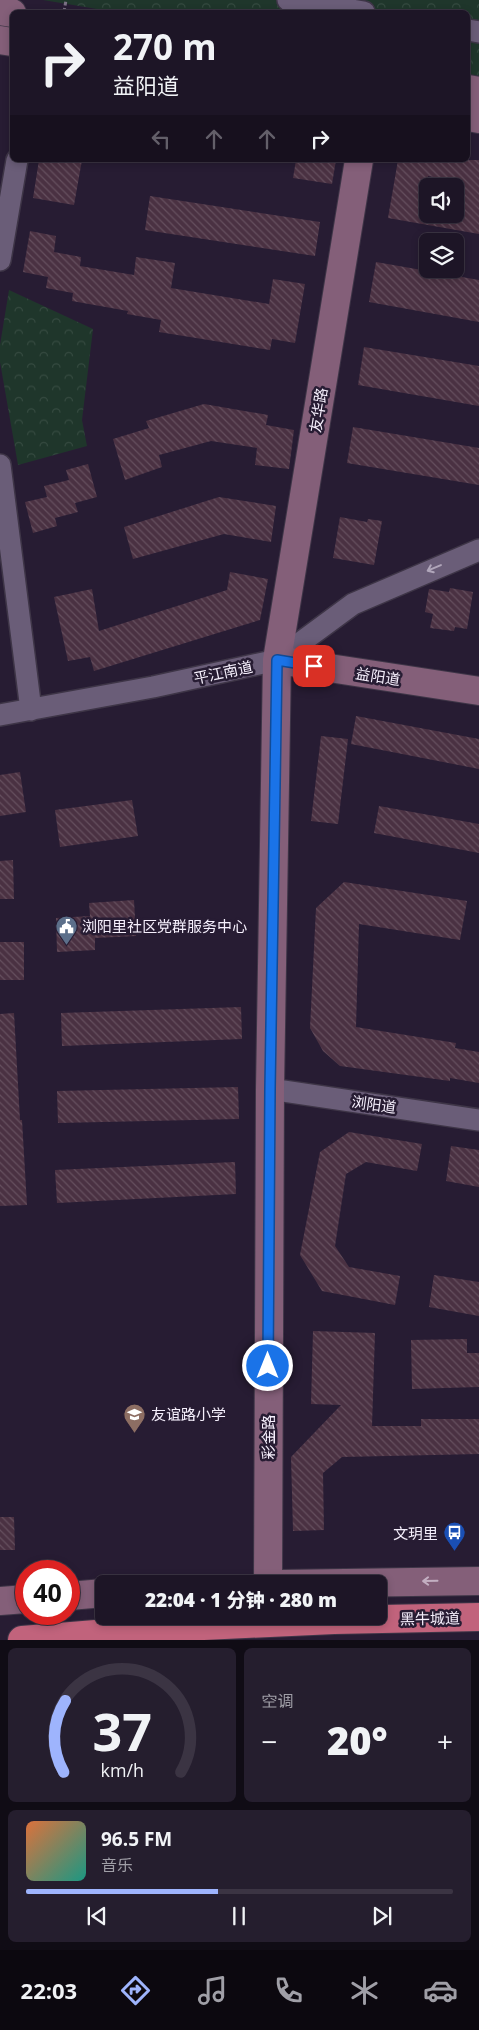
<!DOCTYPE html>
<html lang="zh">
<meta charset="utf-8">
<style>
:root{--surface:#1d1526;--page:#251e2e;--text:#f1f3f6;--muted:#a09fa7;--line:#3b3443;--accent:#9eb4fd}
body{margin:0;font-family:"Open Sans","Noto Sans SC",sans-serif;background:var(--page);color:var(--text);height:100vh;display:flex;flex-direction:column;font-size:19px;white-space:nowrap}
*{box-sizing:border-box;margin:0}
p{font-size:16px;color:var(--muted)}
.icon{flex:none;width:28px;height:28px;fill:none;stroke:currentColor;stroke-width:2;stroke-linecap:round;stroke-linejoin:round}
.map{position:relative;height:1640px;overflow:hidden}
.panel{display:flex;flex-direction:column;gap:8px;padding:8px;background:#100c15;flex:1}
.panel>*{flex:none}
.guide{position:absolute;left:10px;top:10px;width:460px;height:152px;border-radius:8px;box-shadow:0 2px 8px #0003,0 0 0 1px var(--line);background:#1d1526;color:var(--text);overflow:hidden}
.buttons{position:absolute;left:419px;top:178px;display:grid;gap:10px}
.buttons a{display:grid;place-items:center;width:45px;height:45px;border-radius:8px;background:var(--surface);box-shadow:0 2px 8px #0003,0 0 0 1px var(--line);font-size:25px}
.speed{position:absolute;left:15px;top:1560px;display:flex;gap:10px;font-size:25px;font-weight:700;text-align:center}
.speed>*{display:grid;place-content:center;width:65px;height:65px;border-radius:50%;background:var(--surface);box-shadow:0 2px 8px #0003,0 0 0 1px var(--line);line-height:1}
.speed .limit{border:8px solid #d22;background:#fff;color:#111}
.pin{position:absolute;display:grid;place-items:center;width:42px;height:42px;color:#fff;margin:-21px;border-radius:10px;box-shadow:0 2px 8px #0006}
.me{position:absolute;width:55px;margin:-28px;rotate:0deg;stroke-linejoin:round;filter:drop-shadow(0 0 4px #0008)}
.turn{display:flex;align-items:center;gap:18px;height:105px;padding:0 20px;font-size:22px}
.turn .icon{width:65px;height:65px;stroke-width:2.5}
.turn b{display:block;font-size:35px;line-height:42px}
.lanes{display:flex;align-items:center;height:48px;padding:0 20px;background:#0003;justify-content:center;gap:25px;direction:ltr}
.lanes .off{opacity:.35}
.big{font-size:38px;font-weight:800;line-height:1.1}
.panel .tile{flex:1;display:flex;flex-direction:column;justify-content:center;gap:8px;min-width:0;padding:0 18px;border-radius:8px;background:var(--page)}
.panel .dial{align-items:center;gap:0}
.dial svg{height:130px;overflow:visible;fill:none;stroke:var(--line);stroke-width:7;stroke-linecap:round;text-anchor:middle}
.dial text{fill:var(--text);stroke:none}
.song{display:flex;align-items:center;gap:15px}
.cover{width:60px;height:60px;border-radius:8px;background:linear-gradient(135deg,hsl(20 70% 55%),hsl(170 70% 35%))}
.played{height:5px;border-radius:2px;background:linear-gradient(90deg,var(--accent) 45%,var(--line) 45%)}
.keys{display:flex;justify-content:space-around;direction:ltr}
.heat{display:flex;justify-content:space-between;align-items:center;font-size:28px;direction:ltr}
.panel .tiles{flex:1;display:grid;gap:8px;grid-template-columns:1fr 1fr}
.tile:last-child{grid-column:span 2}
.trip{position:absolute;left:95px;top:1575px;width:292px;height:50px;border-radius:8px;background:var(--surface);box-shadow:0 2px 8px #0003,0 0 0 1px var(--line);font-weight:800;line-height:50px;text-align:center}
.dock{display:flex;height:80px;justify-content:space-around;align-items:center;background:#0c080f;color:var(--muted)}
.dock .icon{width:35px;height:35px}
.dock .selected{color:var(--accent)}
.dock b{font-size:22px;color:var(--text)}
.map>svg:first-child{display:block}
.park{fill:url(#park-crowns)}
.building{fill:url(#building-back-hatch);fill-rule:evenodd}
.lines{fill:none;stroke-linecap:round;stroke-linejoin:round}
.street-casing{stroke:#3e3547;stroke-width:24}
.secondary-casing{stroke:#3e3547;stroke-width:30}
.highway-casing{stroke:#3e3547;stroke-width:30}
.path{stroke:#7a7184;stroke-width:3;stroke-dasharray:4 2.5;stroke-linecap:butt}
.street{stroke:#6a5d78;stroke-width:21}
.secondary{stroke:#845f79;stroke-width:28}
.highway{stroke:#c1637c;stroke-width:28}
.oneway{stroke:#b0a6ba}
.oneway2{stroke:#c3afc2}
.route-casing{stroke:#114b97;stroke-width:12}
.route{stroke:#1a73e8;stroke-width:9}
.labels{text-anchor:middle;dominant-baseline:central;stroke-width:5;stroke-linejoin:round;paint-order:stroke}
.street-label{font-size:15px;fill:#f6f0fd;stroke:#271c33}
.poi-label{font-size:15px;fill:#f6f0fd;stroke:#271c33;text-anchor:start}
</style>
<div class="map">
<svg width="479" height="1640" viewBox="0 0 479 1640">
<defs>
<pattern id="park-crowns" width="20" height="18" patternUnits="userSpaceOnUse" patternTransform="scale(1.25)"><rect width="20" height="18" fill="#1f362b"/><path d="M2 6a3 3 0 1 1 6 0M12 15a3 3 0 1 1 6 0" fill="none" stroke="#354a40"/></pattern>
<pattern id="building-back-hatch" width="6" height="6" patternUnits="userSpaceOnUse" patternTransform="scale(1.25)"><rect width="6" height="6" fill="#4a3142"/><path d="M-1 5l2 2M0 0l6 6M5-1l2 2" fill="none" stroke="#654f5e"/></pattern>
</defs>
<rect width="100%" height="100%" fill="#271c33"/>
<!-- park -->
<path class="park" d="M43,0h436v76l-11,-2v-62h-353z
M9,290l84,39 -11,91 5,26 -69,19 -18,-103v-17z"/>
<!-- building -->
<path class="building" d="M39,160h43l-8,45 -41,-7z
M296,160h40l-4,24 -39,-6z
M398,160h81v74l-91,-16zM428,176l27,5v33h-27z
M150,196l170,26 -5,34 -170,-26z
M30,231l26,5 -2,16 27,5 -1,9 54,9 2,-18 39,6 -4,25 98,16 4,-25 32,5 -10,59 -23,-4 -2,11 -111,-18 2,-12 -34,-6 1,-3 -56,-10 1,-8 -27,-5 2,-11 -25,-5z
M376,262l103,18v42l-110,-20z
M364,347l115,19v40l-121,-21z
M204,404l64,11 -2,10 28,5 -5,39 -34,-4 2,-17 -46,-7 -52,14 3,12 -37,13 -12,-41 36,-11 -3,-7z
M353,427l126,21v37l-132,-22z
M88,464l9,33 -22,6 3,9 -23,6 2,8 -24,7 -8,-31 22,-5 -3,-11 25,-6 -3,-10z
M219,497l57,9 -5,36 -47,-8 -91,25 -9,-32z
M340,517l27,5 1,-3 14,2 -8,44 -41,-7z
M230,572l38,7 -8,41 -166,51 -4,-14 -22,4 -14,-64 38,-8 7,42 128,-41z
M450,588l23,4 -6,37 -12,-2 -1,4 -24,-3 3,-14 -8,-2 4,-23 20,3z
M356,716l123,23v30l-128,-25z
M321,736l27,3 -10,85 -27,-3z
M20,772l6,40 -26,4v-41z
M132,800l6,36 -78,11 -5,-37z
M379,806l100,18v29l-105,-20z
M13,860l1,39h-14v-38z
M344,882l123,19 -7,39 -101,-16 -3,103 100,16 -1,5 24,4v31l-29,-5v3l-110,-15 -17,-15 -13,-23 6,-120z
M134,900l2,36 -41,2v12l-38,2 -1,-34 34,-2 -1,-13z
M0,942h24v38h-24z
M241,1007l1,32 -180,7 -1,-33z
M14,1013l6,107h2l5,85 -27,1v-192z
M238,1087l1,32 -181,4 -1,-32z
M349,1132l73,12 -5,27 -51,-9 -20,12 -11,72 14,21 51,9 -5,29 -73,-14 -22,-36 20,-103z
M451,1146l28,4v37l-33,-6z
M235,1162l1,32 -179,9 -2,-33z
M434,1275l45,7v34l-50,-9z
M313,1331l62,2 -3,93h49v-7h58v35l-137,3 -19,16 1,57 -31,1 -2,-74 50,-52 -30,-1z
M467,1339v14h12v34l-67,2 -1,-49z
M0,1517h14l1,33h-15z"/>
<g class="lines">
<defs>
<path id="street" d="M288,0l76,12
M468,30l11,2
M0,260l17,-100
M0,465l31,245
M0,715l153,-28 124,-27 76,-56 126,-54
M270,1089l209,31"/>
<path id="secondary" d="M0,11l12,2
M0,40l12,2
M468,89l11,2
M468,117l11,2
M277,660l202,31
M268,1584l2,-495 7,-429 82,-500
M278,1584l201,-3
M69,1596l35,-3
M0,1601l26,-2"/>
<path id="highway" d="M22,1640l160,-13 152,-7 145,-3"/>
</defs>
<!-- street casing -->
<use href="#street" class="street-casing"/>
<!-- secondary casing -->
<use href="#secondary" class="secondary-casing"/>
<!-- highway casing -->
<use href="#highway" class="highway-casing"/>
<!-- path -->
<path class="path" d="M64,12l2,-12"/>
<!-- street -->
<use href="#street" class="street"/>
<!-- secondary -->
<use href="#secondary" class="secondary"/>
<!-- highway -->
<use href="#highway" class="highway"/>
</g>
<!-- one-way arrows -->
<defs><path id="oneway-shaft" d="M-6 0H5M1.5-3L5.5 0L1.5 3" fill="none" stroke-width="1.6" stroke-linecap="round" stroke-linejoin="round" transform="scale(1.25)"/></defs>
<use class="oneway" href="#oneway-shaft" transform="translate(434 568) rotate(157)"/>
<use class="oneway2" href="#oneway-shaft" transform="translate(430 1581) rotate(179)"/>
<g class="lines">
<defs>
<path id="route" d="M268,1366l2,-277 7,-429 37,6"/>
</defs>
<!-- route casing -->
<use href="#route" class="route-casing"/>
<!-- route -->
<use href="#route" class="route"/>
</g>
<!-- icons -->
<defs>
<symbol id="civic-pin" viewBox="-11 -11 22 30"><path d="M0 17L-7.5 6A9.5 9.5 0 1 1 7.5 6Z" fill="#5c6f8a" stroke="#271c33"/><path d="M-.6-6.5H3V-4.5H.6V-3L4-1V1h2V6H-6V1h2V-1L-.6-3ZM-1.2 2.5V6h2.4V2.5Z" fill="#fff"/></symbol>
<symbol id="school-pin" viewBox="-11 -11 22 30"><path d="M0 17L-7.5 6A9.5 9.5 0 1 1 7.5 6Z" fill="#8d6e63" stroke="#271c33"/><path d="M0-5L7-2L0 1L-7-2ZM-4 1L0 2.5L4 1V4Q0 6-4 4Z" fill="#fff"/></symbol>
<symbol id="bus-pin" viewBox="-11 -11 22 30"><path d="M0 17L-7.5 6A9.5 9.5 0 1 1 7.5 6Z" fill="#1a4fb4" stroke="#271c33"/><path d="M-5-6H5V4H4V6H2V4H-2V6H-4V4H-5ZM-3.5-4V0h7V-4ZM-3.5 1.2v1.5H-2V1.2ZM2 1.2v1.5H3.5V1.2Z" fill="#fff"/></symbol>
</defs>
<g fill-rule="evenodd">
<use href="#civic-pin" x="54" y="914" width="25" height="34"/>
<use href="#school-pin" x="122" y="1402" width="25" height="34"/>
<use href="#bus-pin" x="442" y="1520" width="25" height="34"/>
</g>
<g class="labels">
<!-- street labels -->
<g class="street-label">
<text transform="translate(318 410) rotate(-81)">友华路</text>
<text transform="translate(223 672) rotate(-12)">平江南道</text>
<text transform="translate(378 676) rotate(9)">益阳道</text>
<text transform="translate(374 1104) rotate(8)">浏阳道</text>
<text transform="translate(268 1437) rotate(-90)">彩金路</text>
<text transform="translate(430 1618) rotate(-1)">黑牛城道</text>
</g>
<!-- poi labels -->
<g class="poi-label">
<text x="82" y="926">浏阳里社区党群服务中心</text>
<text x="151" y="1414">友谊路小学</text>
<text x="438" y="1533" text-anchor="end">文玥里</text>
</g>
</g>
</svg>
<div class="buttons">
<a><svg class="icon" aria-label="sound" viewBox="0 0 24 24"><path d="M4 9h4l5-4v14l-5-4H4zM17 9q2 3 0 6"/></svg></a>
<a><svg class="icon" aria-label="layers" viewBox="0 0 24 24"><path d="M12 4l9 5-9 5-9-5zM3 14l9 5 9-5"/></svg></a>
</div>
<div class="speed"><div class="limit">40</div></div>
<div class="pin" style="left:314px;top:666px;background:#d93025"><svg class="icon" aria-label="arrive" viewBox="0 0 24 24"><path d="M6 21V4h12l-3 4 3 4H6"/></svg></div>
<svg class="me" style="left:268px;top:1366px" viewBox="-20 -20 40 40"><circle r="17" fill="#1a73e8" stroke="#fff" stroke-width="3"/><path d="M0-11L8 9 0 5-8 9z" fill="#fff"/></svg>
<div class="trip">22:04 · 1 分钟 · 280 m</div>
<div class="guide">
<div class="turn"><svg class="icon" aria-label="right" viewBox="0 0 24 24"><path d="M7 20v-9h11M14 6l5 5-5 5"/></svg><div><b>270 m</b>益阳道</div></div>
<div class="lanes"><svg class="icon off" aria-label="left" viewBox="0 0 24 24"><path d="M17 20v-9H6M10 6l-5 5 5 5"/></svg><svg class="icon off" aria-label="ahead" viewBox="0 0 24 24"><path d="M12 20V5M6 11l6-6 6 6"/></svg><svg class="icon off" aria-label="ahead" viewBox="0 0 24 24"><path d="M12 20V5M6 11l6-6 6 6"/></svg><svg class="icon" aria-label="right" viewBox="0 0 24 24"><path d="M7 20v-9h11M14 6l5 5-5 5"/></svg></div>
</div>
</div>
<section class="panel">
<div class="tiles">
<div class="tile dial"><svg viewBox="0 0 100 80">
<path d="M14 69A42 42 0 1 1 86 69"/>
<path d="M14 69A42 42 0 0 1 15 25" stroke="#9eb4fd"/>
<text x="50" y="56" font-size="32" font-weight="700">37</text>
<text x="50" y="72" font-size="11">km/h</text>
</svg></div>
<div class="tile"><p>空调</p>
<div class="heat"><a>−</a><b class="big">20°</b><a>+</a></div>
</div>
<div class="tile">
<div class="song"><i class="cover"></i><div><b>96.5 FM</b><p>音乐</p></div></div>
<div class="played"></div>
<div class="keys"><svg class="icon" aria-label="previous" viewBox="0 0 24 24"><path d="M18 5L8 12l10 7zM5 5v14"/></svg><svg class="icon" aria-label="pause" viewBox="0 0 24 24"><path d="M8 5v14M16 5v14"/></svg><svg class="icon" aria-label="next" viewBox="0 0 24 24"><path d="M6 5l10 7-10 7zM19 5v14"/></svg></div>
</div>
</div>
</section>
<nav class="dock">
<b>22:03</b>
<svg class="icon selected" aria-label="directions" viewBox="0 0 24 24"><path d="M12 3l9 9-9 9-9-9zM9 14v-3h6M13 9l2 2-2 2"/></svg>
<svg class="icon" aria-label="music" viewBox="0 0 24 24"><path d="M9 18V5l10-2v13"/><circle cx="6" cy="18" r="3"/><circle cx="16" cy="16" r="3"/></svg>
<svg class="icon" aria-label="phone" viewBox="0 0 24 24"><path d="M5 4h4l2 5-3 2q2 4 5 5l2-3 5 2v4C11 20 4 13 5 4z"/></svg>
<svg class="icon" aria-label="climate" viewBox="0 0 24 24"><path d="M12 3v18M4 7l16 10M4 17L20 7"/></svg>
<svg class="icon" aria-label="car" viewBox="0 0 24 24"><path d="M5 17H2v-5l4-1 3-4h7l3 4 3 1v5h-3M9 17h6M6 11h13"/><circle cx="7" cy="17" r="2"/><circle cx="17" cy="17" r="2"/></svg>
</nav>
